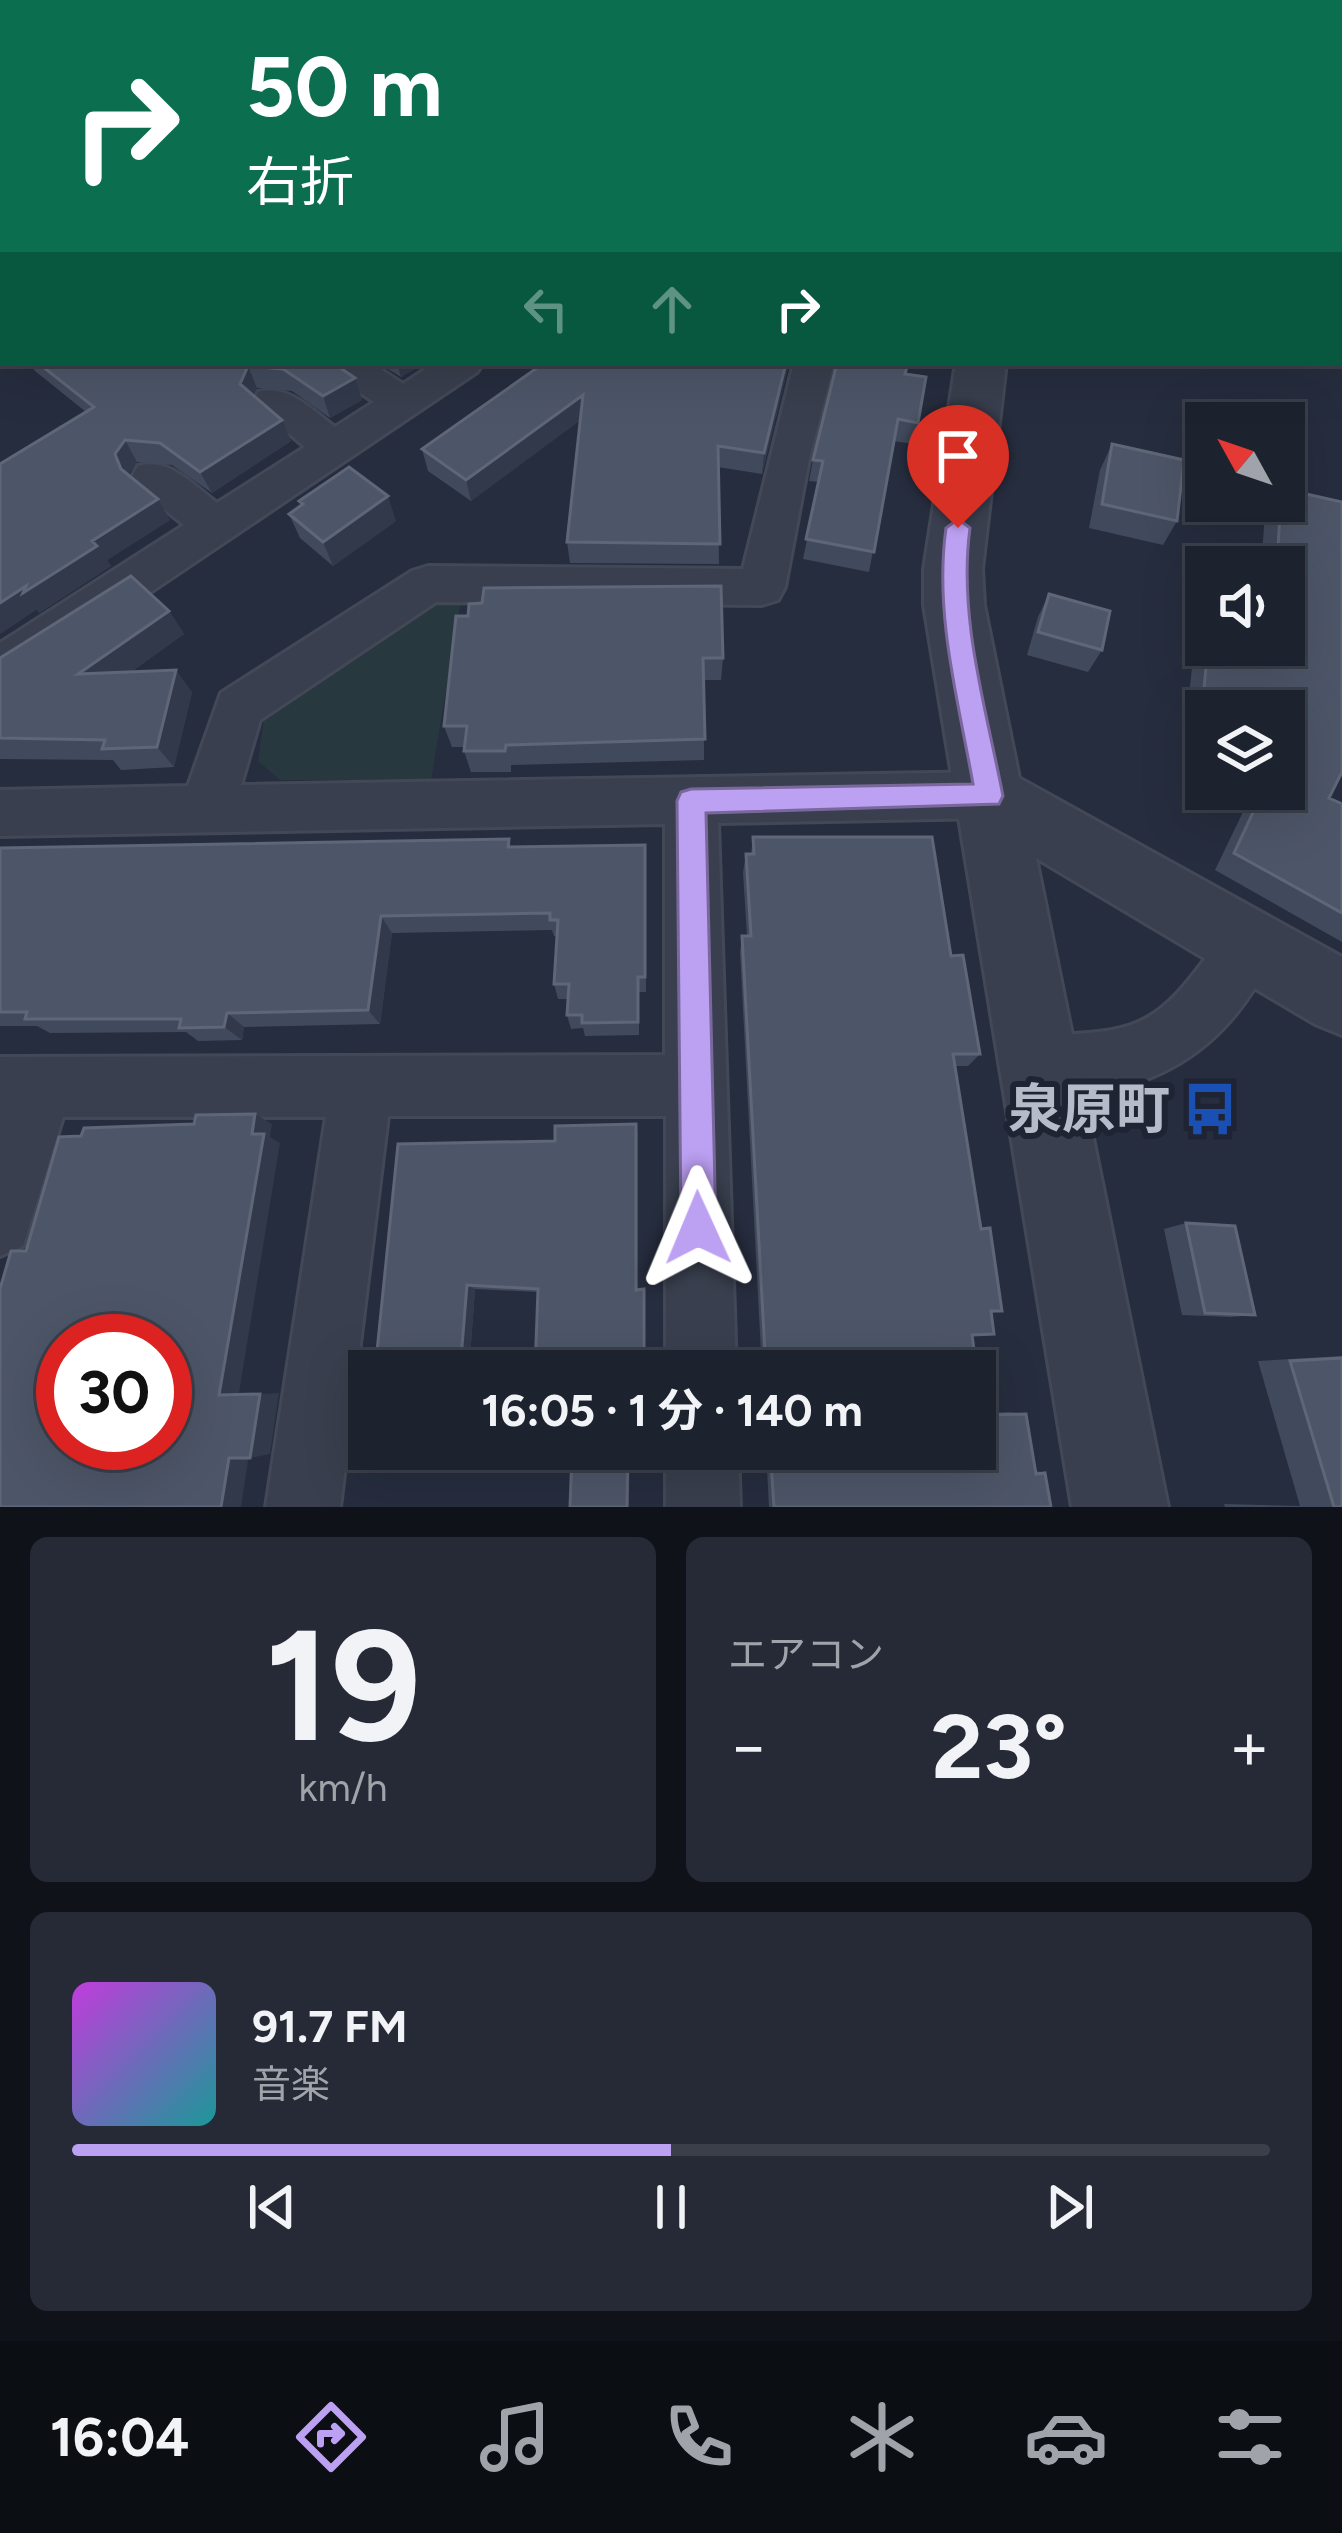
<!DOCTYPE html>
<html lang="ja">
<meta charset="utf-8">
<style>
:root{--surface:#1c222e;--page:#252a36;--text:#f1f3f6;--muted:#a0a4aa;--line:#3a3f4a;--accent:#bca0f2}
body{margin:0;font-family:Figtree,"Noto Sans JP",sans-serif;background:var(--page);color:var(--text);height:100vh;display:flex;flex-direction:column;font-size:45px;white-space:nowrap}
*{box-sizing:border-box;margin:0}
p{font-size:39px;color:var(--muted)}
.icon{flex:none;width:66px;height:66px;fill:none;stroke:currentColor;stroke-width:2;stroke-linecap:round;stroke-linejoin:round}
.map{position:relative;height:1507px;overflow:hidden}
.drawer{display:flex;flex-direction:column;gap:30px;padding:30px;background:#0f1319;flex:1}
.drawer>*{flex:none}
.guide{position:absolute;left:0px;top:0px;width:1344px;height:366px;box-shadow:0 12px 48px #0002,0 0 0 3px var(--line);background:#0b6e4f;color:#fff;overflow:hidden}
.needle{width:78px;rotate:310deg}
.buttons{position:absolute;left:1185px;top:402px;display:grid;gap:24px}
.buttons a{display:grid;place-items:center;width:120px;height:120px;border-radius:0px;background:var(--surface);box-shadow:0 12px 48px #0002,0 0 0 3px var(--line);font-size:60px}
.speed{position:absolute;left:36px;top:1314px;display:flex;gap:24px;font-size:60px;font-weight:700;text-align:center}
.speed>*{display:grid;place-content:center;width:156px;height:156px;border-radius:50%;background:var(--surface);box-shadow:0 12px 48px #0002,0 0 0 3px var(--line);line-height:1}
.speed .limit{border:18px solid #d22;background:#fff;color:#111}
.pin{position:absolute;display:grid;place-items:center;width:102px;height:102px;color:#fff;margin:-123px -51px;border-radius:50% 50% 50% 0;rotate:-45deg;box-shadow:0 0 12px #0007}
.pin .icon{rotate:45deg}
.me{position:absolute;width:132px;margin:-66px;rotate:359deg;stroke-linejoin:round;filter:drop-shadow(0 0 9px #0008)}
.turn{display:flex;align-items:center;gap:42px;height:252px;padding:0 48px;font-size:54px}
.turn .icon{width:156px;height:156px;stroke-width:2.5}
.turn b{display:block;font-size:84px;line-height:102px}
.lanes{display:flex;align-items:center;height:114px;padding:0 48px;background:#0003;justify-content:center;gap:60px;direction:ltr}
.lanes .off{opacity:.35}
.big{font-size:90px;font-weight:700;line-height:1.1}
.drawer .card{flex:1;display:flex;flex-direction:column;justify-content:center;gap:18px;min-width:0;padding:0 42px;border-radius:18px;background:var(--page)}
.drawer .dial{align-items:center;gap:0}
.dial b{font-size:156px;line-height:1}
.song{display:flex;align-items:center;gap:36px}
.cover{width:144px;height:144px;border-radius:18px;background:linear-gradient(135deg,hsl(290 70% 55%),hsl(180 70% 35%))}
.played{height:12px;border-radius:6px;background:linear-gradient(90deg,var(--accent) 50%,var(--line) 50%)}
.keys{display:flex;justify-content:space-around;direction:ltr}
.heat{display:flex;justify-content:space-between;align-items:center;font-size:66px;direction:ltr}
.drawer .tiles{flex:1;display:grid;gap:30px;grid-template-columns:1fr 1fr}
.card:last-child{grid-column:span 2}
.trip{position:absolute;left:348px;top:1350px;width:648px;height:120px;border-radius:0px;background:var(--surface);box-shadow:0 12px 48px #0002,0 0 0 3px var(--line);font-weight:700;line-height:120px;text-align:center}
.dock{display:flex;height:192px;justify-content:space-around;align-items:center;background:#0b0e12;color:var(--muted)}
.dock .icon{width:84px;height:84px}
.dock .current{color:var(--accent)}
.dock b{font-size:54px;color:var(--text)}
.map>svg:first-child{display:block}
.green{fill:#27393f}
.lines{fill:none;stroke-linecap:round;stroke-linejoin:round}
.minor-casing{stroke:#434857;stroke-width:6}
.tertiary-casing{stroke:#434857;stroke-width:6}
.minor{fill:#393f4e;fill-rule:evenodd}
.tertiary{fill:#393f4e;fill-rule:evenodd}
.wall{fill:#414a5c}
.shaded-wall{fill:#31394b}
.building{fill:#4d5668;stroke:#5e6677;stroke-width:3;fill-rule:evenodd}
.route{fill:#bca0f2;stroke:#7a689d;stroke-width:3}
.labels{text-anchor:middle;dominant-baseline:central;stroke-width:12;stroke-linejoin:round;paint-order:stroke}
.near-poi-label{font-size:54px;font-weight:bold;fill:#b6bbc9;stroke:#1e2433;text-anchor:end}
</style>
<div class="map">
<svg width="1342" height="1507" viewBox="0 0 1342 1507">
<rect width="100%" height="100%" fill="#262d3e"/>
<!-- green -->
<path class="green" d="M436,598l25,1 -30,181h-151l-22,-19 7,-48z"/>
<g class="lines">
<defs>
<path id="minor" d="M323,363h48l32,21 32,-21h48l-6,9 -460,310 -17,6v-45l184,-118 -46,-37 -6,-11 6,-11c31,-9 55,19 79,37l88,-56 -53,-45 6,-10c30,-8 54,18 77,35l39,-25 -45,-30z
M794,363h40l-25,96 -24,128 -7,13 -16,5 -326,-3 -176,118 -19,65 748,-13 18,7 8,16 -8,16 -18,7 -271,5 18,548h-70v-255h-278l-48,391h-74l60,-390h-263l-40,129 -23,10v-199l665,-2v-231l-665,12v-46l188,-4 33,-93 191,-122 16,-5 315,3z
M1249,918l20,8 8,19c-36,83 -95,136 -187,148 -26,3 -48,5 -72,-6l-9,-21 9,-21c40,-17 88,-5 127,-26 48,-26 67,-86 104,-101z
M666,1449h72l2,58h-74z"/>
<path id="tertiary" d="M524,0h42l2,3h-42z
M1341,276h1v30h-1z
M956,363h50l-24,206 2,36 35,173 323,179v78l-27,-11 -279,-166 132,649h-96l-148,-902v-36z"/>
</defs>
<!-- minor casing -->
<use href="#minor" class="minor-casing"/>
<!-- tertiary casing -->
<use href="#tertiary" class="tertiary-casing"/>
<!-- minor -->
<use href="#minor" class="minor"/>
<!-- tertiary -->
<use href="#tertiary" class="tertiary"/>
</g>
<!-- wall -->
<path class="wall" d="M763,0h579v77l-1,-74h-566z
M30,363h303l22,15 7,22 -32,18 -38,-27 -35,-3 -3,8 37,45 -79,52 -40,-28 -35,-3 -9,13 42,45 -63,40 4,6 -72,47 -2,-4 -37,25v-170l86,-52 -51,-41z
M378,363h47l-24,14z
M541,363h248l-27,111 -44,-7 1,97 -149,-1 -3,-21 13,-122 -109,81 -43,-30 -6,-22 120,-85z
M905,374l13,49 -5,21 -19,-3 -25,131 -66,-13 16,-77 -10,-1 4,-21z
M1112,444l65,77 -14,24 -74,-17 11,-58z
M1284,489l45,309 13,6v138l-127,-72 39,-81h30v-78h-78v49l-23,-7 12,-114 11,-15v21h78v-78h-23l4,-54 8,-12h11z
M299,501l97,20 -63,45 -33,-28 -11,-24 12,-9z
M1049,594l53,56 -14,22 -61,-17 11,-38z
M169,611l15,23 -53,38 61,20 -18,75 -53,3 -8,-10 -113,-1v-101z
M456,616l267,42 -2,22h-17v80l-193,5v7h-40l-7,-21 1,-4h-13l-8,-21z
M753,837l198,119 29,98 -12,12h-13l26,163 21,82 -11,2 3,21 -22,2 11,77 27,-1 16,2 10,57 9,2 6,34h-282l-3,-58h209v-78h-213l-22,-419 2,-16h5l-4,-64 3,-18h5z
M509,839l2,8 134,-2 1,147h-7v43l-54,1 -2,-8 -12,1 -4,-14 1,-16h-10l-4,-15 3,-48h-3l-2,-6 -160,3 -12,91 -136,3 -2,13 -44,1 -12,-9 -136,1 -13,-7h-37v-178z
M638,1134v156l7,3v59h-13l-94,-60 -63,-3 -6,82h-94l180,-230z
M1186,1223l69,92 -25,2 -48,-2 -18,-86z
M1342,1356v151h-117l-1,-3 76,2 -42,-145z"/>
<!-- shaded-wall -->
<path class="shaded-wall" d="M397,363h28l-24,14z
M786,363h3l-27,111 2,-21z
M248,366l9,22 -8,17 -9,-21z
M355,378l7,22 -32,18 -7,-22z
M583,395l2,22 -114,84 -5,-21z
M282,420l9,21 -79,52 -12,-21z
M125,440l12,22 -9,13 -7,-6 -6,-15z
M388,496l8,25 -63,45 -10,-24z
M158,499l12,21 -63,40 4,6 -72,47 -2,-4 -37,25v-31z
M169,611l15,23 -87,62 -19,-22z
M176,670l16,22 -18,75 -17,-20z
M381,916l11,17 -12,91 -12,-14z
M227,1013l17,14 -2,13 -18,-13z
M255,1114l17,10 -2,13 10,6 -41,250 -20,2z
M636,1124l2,10v159l-2,-3z
M467,1285l8,4 -6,82h-9z
M279,1393l-9,61 -20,4 10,-64z
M628,1449h2l-1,58h-2z
M249,1454l-8,53h-20l8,-49z"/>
<!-- building -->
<path class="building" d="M0,0h404l6,3h-407v218l-3,-2z
M806,0h536v61l-1,-58h-534z
M38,363h295l22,15 -32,18 -40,-27 -35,-3 -8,18 42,36 -82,52 -40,-29 -35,-3 -10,14 6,15 37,30 -66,42 5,5 -74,47 3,-7 -26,17v-139l94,-57z
M544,363h242l-22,90 -46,-7 2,98 -153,-2 16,-147 -117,85 -44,-31z
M837,363h71l-3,11 21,3 -8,46 -20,-4 -24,133 -68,-13 17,-78 -10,-1z
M1112,444l72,16 -7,61 -75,-17z
M349,467l39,29 -65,46 -34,-28 14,-10 -4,-3z
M1284,489l58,13v270l-13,26 13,6v109l-108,-60 30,-64h20v-78h-78v23l-6,-2 8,-87h76v-17l10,3 -1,-81 -15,-4 3,-45h3z
M131,576l38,35 -91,63 98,-4 -19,77 -55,2 3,-9 -105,-2v-80z
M721,586l2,72h-20l2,81 -199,6 -1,6h-41l3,-25h-23l12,-110h12l1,-12 13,-1 2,-15z
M1049,594l61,17 -8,39 -64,-18z
M753,837h179l19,119 12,-1 17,99h-27l28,175 9,-1 12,83h-11l3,23 -22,1 11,80 43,-1 10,60 9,-1 6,34h-277l-4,-58h205v-78h-209l-24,-435h9l-5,-82h8z
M509,839l-1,8 137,-2v132h-7v45l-56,1v-8h-15l2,-31h-15l4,-64h-8v-7l-169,3 -13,94 -141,3 -3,14 -45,1 2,-9h-156l2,-7h-27v-164z
M255,1114l-3,20h12l-45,261 41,-1 -10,64h-21l-8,49h-221v-218l11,-38h15l33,-114 22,-1 3,-8 110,-4 2,-9zM63,1341h102v102h-102z
M636,1124v166l8,-1v63h-14v19h-95l3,-82 -71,-4 -7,86h-85l23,-227 157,-3v-15z
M1186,1223l49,3 20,89 -50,-2z
M1342,1358v149h-8l-44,-146z
M532,1449h96l-1,58h-57l2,-54 -41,1z"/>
<!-- route -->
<path class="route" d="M958,519l12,9c-12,89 16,180 33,268l-4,8 -293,9 10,415 -5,12 -13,5 -12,-5 -5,-12 -4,-427 4,-9 10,-3 282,-5c-15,-85 -39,-170 -27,-256z"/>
<!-- icons -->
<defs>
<symbol id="bus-bare" viewBox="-9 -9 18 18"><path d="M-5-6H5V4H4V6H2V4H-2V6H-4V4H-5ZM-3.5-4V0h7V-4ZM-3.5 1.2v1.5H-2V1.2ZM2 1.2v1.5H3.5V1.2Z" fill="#1a4fb4" stroke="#1e2433" stroke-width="2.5" paint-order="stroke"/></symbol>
</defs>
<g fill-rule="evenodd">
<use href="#bus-bare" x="1172" y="1071" width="76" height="76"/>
</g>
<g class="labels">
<!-- near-poi labels -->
<g class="near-poi-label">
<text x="1170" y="1109">泉原町</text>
</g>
</g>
</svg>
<div class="buttons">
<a><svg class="needle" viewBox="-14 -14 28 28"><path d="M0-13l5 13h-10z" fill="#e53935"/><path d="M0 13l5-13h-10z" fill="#a0a4aa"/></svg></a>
<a><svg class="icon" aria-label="sound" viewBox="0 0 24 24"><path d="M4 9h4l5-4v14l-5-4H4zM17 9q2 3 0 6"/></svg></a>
<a><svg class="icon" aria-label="layers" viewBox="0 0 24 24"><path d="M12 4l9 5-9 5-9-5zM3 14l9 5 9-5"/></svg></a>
</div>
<div class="speed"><div class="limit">30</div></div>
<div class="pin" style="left:958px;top:528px;background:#d93025"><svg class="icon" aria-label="arrive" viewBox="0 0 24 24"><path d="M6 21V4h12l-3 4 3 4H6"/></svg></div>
<svg class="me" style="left:698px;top:1228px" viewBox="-20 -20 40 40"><path d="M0-17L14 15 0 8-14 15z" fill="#bca0f2" stroke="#fff" stroke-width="4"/></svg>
<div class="trip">16:05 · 1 分 · 140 m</div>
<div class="guide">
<div class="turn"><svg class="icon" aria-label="right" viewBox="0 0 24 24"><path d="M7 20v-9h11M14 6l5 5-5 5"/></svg><div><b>50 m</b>右折</div></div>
<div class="lanes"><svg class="icon off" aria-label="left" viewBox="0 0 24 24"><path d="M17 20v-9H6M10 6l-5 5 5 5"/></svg><svg class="icon off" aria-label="ahead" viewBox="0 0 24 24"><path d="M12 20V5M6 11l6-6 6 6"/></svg><svg class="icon" aria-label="right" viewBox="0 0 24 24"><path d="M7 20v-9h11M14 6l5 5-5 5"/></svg></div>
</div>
</div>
<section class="drawer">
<div class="tiles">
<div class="card dial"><b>19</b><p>km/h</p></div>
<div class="card"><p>エアコン</p>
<div class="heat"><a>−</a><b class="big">23°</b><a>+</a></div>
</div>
<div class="card">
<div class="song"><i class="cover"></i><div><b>91.7 FM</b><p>音楽</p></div></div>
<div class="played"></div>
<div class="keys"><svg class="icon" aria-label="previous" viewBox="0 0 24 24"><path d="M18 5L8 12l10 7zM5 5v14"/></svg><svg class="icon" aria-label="pause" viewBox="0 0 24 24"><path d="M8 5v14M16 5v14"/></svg><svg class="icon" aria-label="next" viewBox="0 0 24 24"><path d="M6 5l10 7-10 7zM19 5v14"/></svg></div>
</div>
</div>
</section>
<nav class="dock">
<b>16:04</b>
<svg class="icon current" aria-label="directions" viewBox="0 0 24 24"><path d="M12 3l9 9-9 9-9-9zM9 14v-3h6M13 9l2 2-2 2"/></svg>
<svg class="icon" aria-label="music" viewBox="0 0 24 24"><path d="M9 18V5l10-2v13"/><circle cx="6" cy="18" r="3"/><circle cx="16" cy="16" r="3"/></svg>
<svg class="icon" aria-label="phone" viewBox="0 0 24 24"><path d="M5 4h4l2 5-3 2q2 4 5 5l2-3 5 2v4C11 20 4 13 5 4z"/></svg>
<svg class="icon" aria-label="climate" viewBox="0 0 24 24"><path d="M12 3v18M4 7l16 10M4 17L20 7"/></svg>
<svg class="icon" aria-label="car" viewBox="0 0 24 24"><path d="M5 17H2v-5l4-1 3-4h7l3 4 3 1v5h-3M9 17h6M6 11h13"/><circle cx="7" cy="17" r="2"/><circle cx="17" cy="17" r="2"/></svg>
<svg class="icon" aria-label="filters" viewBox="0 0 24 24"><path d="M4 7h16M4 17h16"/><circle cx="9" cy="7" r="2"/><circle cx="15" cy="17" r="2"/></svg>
</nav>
